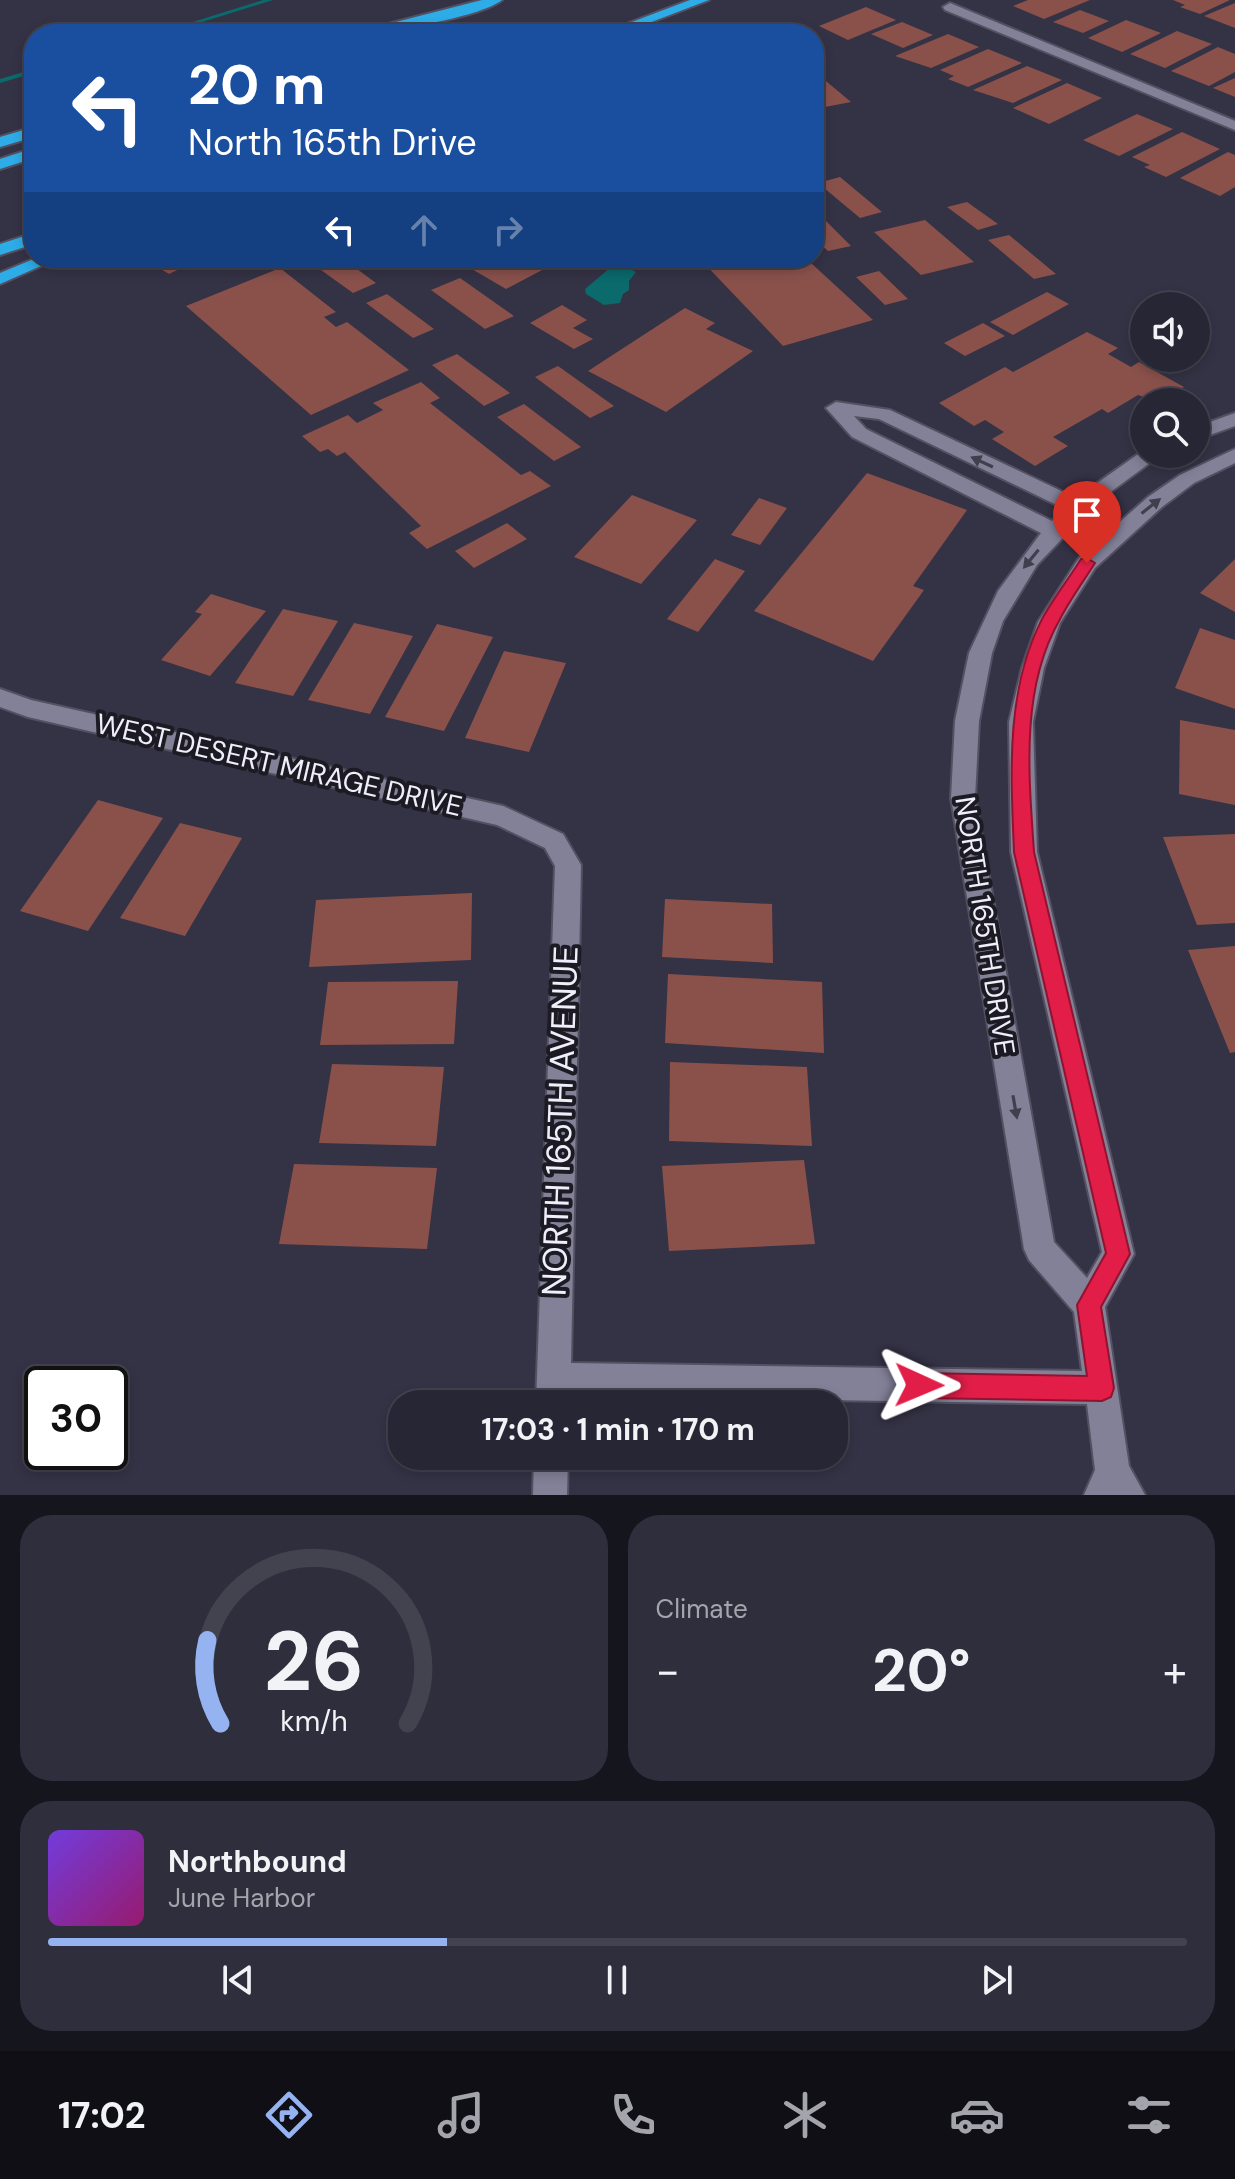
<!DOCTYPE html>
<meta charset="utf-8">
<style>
:root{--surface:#272634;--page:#2f2e3c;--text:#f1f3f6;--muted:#a4a5ac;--line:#43434f;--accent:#95b2f1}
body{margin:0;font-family:"DM Sans",sans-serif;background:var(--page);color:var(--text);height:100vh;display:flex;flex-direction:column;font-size:30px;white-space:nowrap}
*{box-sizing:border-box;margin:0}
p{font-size:26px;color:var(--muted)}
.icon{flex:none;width:44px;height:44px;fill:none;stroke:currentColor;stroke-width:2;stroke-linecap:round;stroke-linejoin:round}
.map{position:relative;height:1495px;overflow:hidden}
.side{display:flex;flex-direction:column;gap:20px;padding:20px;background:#15151d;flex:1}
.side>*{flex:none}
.hud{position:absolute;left:24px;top:24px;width:800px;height:244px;border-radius:32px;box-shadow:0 4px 12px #0003,0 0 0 2px var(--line);background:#1a4fa0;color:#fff;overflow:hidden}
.controls{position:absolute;left:1130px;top:292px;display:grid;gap:16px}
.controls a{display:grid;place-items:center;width:80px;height:80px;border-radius:50%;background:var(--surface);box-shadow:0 4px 12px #0003,0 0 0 2px var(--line);font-size:40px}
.speed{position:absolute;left:24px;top:1366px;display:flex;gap:16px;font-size:40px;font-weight:700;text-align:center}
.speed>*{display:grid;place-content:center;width:104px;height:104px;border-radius:50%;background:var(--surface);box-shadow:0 4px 12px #0003,0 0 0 2px var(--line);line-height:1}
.speed .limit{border:4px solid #111;border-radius:12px;background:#fff;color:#111}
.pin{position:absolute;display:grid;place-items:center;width:68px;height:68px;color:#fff;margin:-82px -34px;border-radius:50% 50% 50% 0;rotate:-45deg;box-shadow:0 0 8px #0007}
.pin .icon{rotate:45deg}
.me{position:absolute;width:88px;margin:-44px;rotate:91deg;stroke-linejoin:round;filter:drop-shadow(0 0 6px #0008)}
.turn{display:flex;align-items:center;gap:28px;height:168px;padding:0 32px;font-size:36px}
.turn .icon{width:104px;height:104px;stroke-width:2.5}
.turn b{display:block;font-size:56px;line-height:68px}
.lanes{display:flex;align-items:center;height:76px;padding:0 32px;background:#0003;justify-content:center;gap:40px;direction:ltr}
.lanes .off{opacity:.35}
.big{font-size:60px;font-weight:700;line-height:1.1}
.side .widget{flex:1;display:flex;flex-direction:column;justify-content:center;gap:12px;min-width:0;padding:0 28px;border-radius:32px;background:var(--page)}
.side .dial{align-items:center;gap:0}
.dial svg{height:208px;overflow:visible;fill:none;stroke:var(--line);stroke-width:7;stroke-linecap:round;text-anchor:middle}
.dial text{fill:var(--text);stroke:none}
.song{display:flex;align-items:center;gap:24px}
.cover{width:96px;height:96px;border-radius:12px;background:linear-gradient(135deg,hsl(260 70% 55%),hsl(320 70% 35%))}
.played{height:8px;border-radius:4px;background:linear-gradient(90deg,var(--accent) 35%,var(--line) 35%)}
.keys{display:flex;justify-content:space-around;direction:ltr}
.heat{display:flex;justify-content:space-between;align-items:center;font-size:44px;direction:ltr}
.side .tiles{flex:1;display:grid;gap:20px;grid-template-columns:1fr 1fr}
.widget:last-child{grid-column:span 2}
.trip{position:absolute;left:388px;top:1390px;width:460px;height:80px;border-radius:32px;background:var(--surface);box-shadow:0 4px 12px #0003,0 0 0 2px var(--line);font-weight:700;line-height:80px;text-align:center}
.tabs{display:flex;height:128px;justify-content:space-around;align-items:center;background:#100f15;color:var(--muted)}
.tabs .icon{width:56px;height:56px}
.tabs .active{color:var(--accent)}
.tabs b{font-size:36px;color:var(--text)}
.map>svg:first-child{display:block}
.water{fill:#0a6a6c}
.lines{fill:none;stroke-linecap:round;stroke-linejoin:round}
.stream{fill:#0a6a6c;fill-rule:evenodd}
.building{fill:#8a514b}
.minor-casing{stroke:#535061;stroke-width:4}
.highway-casing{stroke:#535061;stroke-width:4}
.minor{fill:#838198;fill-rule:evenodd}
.highway{fill:#2dace7;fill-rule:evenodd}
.oneway{fill:#403f4d}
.route{fill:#e11d48;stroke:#92132f;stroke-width:2}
.labels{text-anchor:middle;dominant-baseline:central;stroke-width:8;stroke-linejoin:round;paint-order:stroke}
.street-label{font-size:28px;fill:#efeefb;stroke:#1c1b24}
.near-street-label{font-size:34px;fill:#efeefb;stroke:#1c1b24}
</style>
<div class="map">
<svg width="1235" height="1495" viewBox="0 0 1235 1495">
<rect width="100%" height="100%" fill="#343245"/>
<!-- water -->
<path class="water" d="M626,267l10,5 -7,9v9l-6,4 -3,9 -16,2 -18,-11 -1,-5 25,-21z"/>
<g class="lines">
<!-- stream -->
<path class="stream" d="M263,0h10l-109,34h-10z
M34,69v4l-34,10v-4z"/>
</g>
<!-- building -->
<path class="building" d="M1028,0h62l-46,19 -31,-13z
M1173,0h57l-30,14 -20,-7 5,-2z
M1235,3v25l-31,-12z
M866,7l30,13 -48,20 -29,-14z
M1080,10l29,11 -26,12 -30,-11z
M1126,20l35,13 -39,19 -34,-14z
M902,22l31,13 -30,13 -32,-14z
M1177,31l35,13 -47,24 -35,-14z
M948,34l31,13 -48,21 -36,-12z
M1218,47l17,7v18l-26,14 -38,-15z
M988,49l34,14 -54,24 -20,-8 6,-3 -14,-6z
M1027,66l35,14 -49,23 -40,-13z
M814,71l37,31 -26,5 -11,-9z
M1235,78v19l-22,-9z
M1067,83l35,15 -53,26 -36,-16z
M1137,114l36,15 -54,27 -36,-16z
M1182,132l38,17 -54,28 -22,-10 6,-2 -18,-8z
M1228,152l7,3v32l-15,9 -40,-18z
M840,177l42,35 -22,6 -42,-35z
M967,202l31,22 -20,6 -31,-23z
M825,220l26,26 -23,5 -14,-13v-15z
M925,220l49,42 -53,13 -47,-43z
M1009,235l47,39 -22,5 -46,-39z
M168,258h34l-33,16 -15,-9z
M312,258h30l34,25 -23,10 -46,-33z
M453,258h112l-59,31z
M699,258h95l8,7 9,-2 62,57 -90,26z
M280,268l56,44 -12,5 12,10 11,-5 62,48 -98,45 -125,-109z
M879,271l29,28 -23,6 -29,-28z
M460,278l54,38 -29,13 -54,-39z
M1047,292l22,12 -56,31 -23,-13z
M387,294l47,35 -21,9 -47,-35z
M562,305l25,15 -14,8 20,11 -19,10 -44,-26z
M685,308l30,15 -9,6 47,22 -87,61 -78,-41z
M983,323l22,13 -40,20 -21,-13z
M1087,332l31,16 -10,6 23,13 8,-5 45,25 -27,15 -19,-7 -30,18 -6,-4 -49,28 15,9 -33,20 -43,-27 12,-7 -19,-12 -11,6 -35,-23 66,-36 8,5z
M457,354l53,39 -26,13 -52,-41z
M558,366l56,40 -24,12 -55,-41z
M421,382l19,16 -10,5 91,72 9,-4 21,15 -124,63 -18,-16 12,-7 -76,-74 -8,4 -9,-7 -8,3 -18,-16 46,-21 9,8 26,-13 -10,-7z
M524,404l57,43 -27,14 -57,-44z
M867,473l100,37 -54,76 11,4 -51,71 -119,-50z
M632,495l65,25 -56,64 -67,-27z
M759,498l28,10 -27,37 -29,-10z
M507,523l20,16 -53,29 -19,-17z
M715,559l30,12 -47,61 -31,-13z
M1235,559v53l-35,-19z
M211,594l55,17 -56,65 -49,-16 41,-46 -7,-2z
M283,609l55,12 -45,75 -58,-13z
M354,623l59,13 -43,78 -62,-14z
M437,624l56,13 -49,94 -59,-14z
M1200,628l35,12v69l-60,-21z
M504,651l62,12 -37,89 -64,-14z
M1180,720l55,10v75l-56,-11z
M98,800l65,18 -75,113 -68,-20z
M180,823l62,15 -57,98 -65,-18z
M1235,834v89l-38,2 -34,-88z
M472,893l-1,67 -162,7 7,-67z
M665,899l107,5 1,59 -111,-6z
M1235,946v106l-5,1 -42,-103z
M668,974l154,8 2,71 -159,-10z
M458,981l-4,63 -134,1 8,-63z
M670,1062l137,5 5,79 -143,-5z
M332,1064l112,3 -8,79 -117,-3z
M804,1160l11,84 -146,7 -7,-85z
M294,1164l143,4 -10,81 -148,-5z"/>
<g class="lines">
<defs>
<path id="minor" d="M950,3l285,118v9l-290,-120 -2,-3z
M836,402l54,8 186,88 68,-48v4h18l-65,48 -60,63 -34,56 -11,32 -13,68 -4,77 79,444 33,36 15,-26 -91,-400 -2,-130 13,-54 16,-46 41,-64 69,-61 32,-22 55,-26v14l-41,20 -32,24 -67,61 -35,55 -16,45 -11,54 4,130 97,402 -29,53 24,159 16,29h-61l11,-25 -8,-66 -517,-8v8h-34l19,-538 -10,-18 -48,-23 -469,-108 -28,-10v-18l31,11 472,106 60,28 18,31 -10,498 511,8 -8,-59 -45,-52 -5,-11 -73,-451 4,-77 14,-68 29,-62 43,-58 -189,-96 -26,-29zM854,416l25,3 186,90 -13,12 -186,-92z
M1235,413v13l-39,14v-13z
M534,1456h34l-1,39h-34z"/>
<path id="highway" d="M482,0h20c-23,18 -122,34 -153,34z
M690,0h19l-89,34h-20z
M34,127v10l-34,10v-10z
M34,148v10l-34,11v-10z
M34,233v11l-34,11v-11z
M36,258h23l-59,26v-11z"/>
</defs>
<!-- minor casing -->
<use href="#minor" class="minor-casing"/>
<!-- highway casing -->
<use href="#highway" class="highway-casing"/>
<!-- minor -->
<use href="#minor" class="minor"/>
<!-- highway -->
<use href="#highway" class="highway"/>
</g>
<!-- one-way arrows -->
<defs><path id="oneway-solid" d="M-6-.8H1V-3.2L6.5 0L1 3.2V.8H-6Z" transform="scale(2)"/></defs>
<g class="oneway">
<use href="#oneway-solid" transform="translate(982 462) rotate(-155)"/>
<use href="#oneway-solid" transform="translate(1151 506) rotate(-38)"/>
<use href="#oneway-solid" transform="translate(1031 559) rotate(129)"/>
<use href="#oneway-solid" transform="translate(1015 1107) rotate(80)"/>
</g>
<!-- route -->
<path class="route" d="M1087,558l8,5c-12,19 -26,38 -36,58 -39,69 -30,156 -25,231l96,402 -29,53 13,81 -3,9 -9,4 -183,-3 -9,-4 -4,-9 4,-9 9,-3 168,3 -10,-71 29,-52 -92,-401c-3,-77 -9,-159 27,-231 11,-21 27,-41 40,-62z"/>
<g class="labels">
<!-- street labels -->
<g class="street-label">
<text transform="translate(279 765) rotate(13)">WEST DESERT MIRAGE DRIVE</text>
<text transform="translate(985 926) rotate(81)">NORTH 165TH DRIVE</text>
</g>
<!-- near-street labels -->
<g class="near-street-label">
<text transform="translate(560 1121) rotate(-88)">NORTH 165TH AVENUE</text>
</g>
</g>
</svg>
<div class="controls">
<a><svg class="icon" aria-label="sound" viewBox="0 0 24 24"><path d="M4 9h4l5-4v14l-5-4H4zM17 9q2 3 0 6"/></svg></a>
<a><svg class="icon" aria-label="search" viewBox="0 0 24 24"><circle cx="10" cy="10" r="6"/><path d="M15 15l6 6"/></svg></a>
</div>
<div class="speed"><div class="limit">30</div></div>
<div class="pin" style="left:1087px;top:563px;background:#d93025"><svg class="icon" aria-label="arrive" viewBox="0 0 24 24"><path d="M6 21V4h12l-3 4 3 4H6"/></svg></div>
<svg class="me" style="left:919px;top:1385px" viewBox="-20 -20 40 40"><path d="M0-17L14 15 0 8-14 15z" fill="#e11d48" stroke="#fff" stroke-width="4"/></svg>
<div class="trip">17:03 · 1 min · 170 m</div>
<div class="hud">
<div class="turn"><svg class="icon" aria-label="left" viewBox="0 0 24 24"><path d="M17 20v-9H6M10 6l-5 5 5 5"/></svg><div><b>20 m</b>North 165th Drive</div></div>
<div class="lanes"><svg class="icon" aria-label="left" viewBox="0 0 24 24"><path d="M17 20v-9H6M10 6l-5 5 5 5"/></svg><svg class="icon off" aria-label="ahead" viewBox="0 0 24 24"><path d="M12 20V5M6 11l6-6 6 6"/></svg><svg class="icon off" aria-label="right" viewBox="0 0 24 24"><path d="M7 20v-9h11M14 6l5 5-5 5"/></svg></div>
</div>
</div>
<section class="side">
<div class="tiles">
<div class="widget dial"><svg viewBox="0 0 100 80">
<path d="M14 69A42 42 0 1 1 86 69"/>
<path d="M14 69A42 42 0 0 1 9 37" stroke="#95b2f1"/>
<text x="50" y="56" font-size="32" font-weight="700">26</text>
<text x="50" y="72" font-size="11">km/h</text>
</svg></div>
<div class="widget"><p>Climate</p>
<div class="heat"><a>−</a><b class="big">20°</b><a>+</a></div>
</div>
<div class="widget">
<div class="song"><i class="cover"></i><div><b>Northbound</b><p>June Harbor</p></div></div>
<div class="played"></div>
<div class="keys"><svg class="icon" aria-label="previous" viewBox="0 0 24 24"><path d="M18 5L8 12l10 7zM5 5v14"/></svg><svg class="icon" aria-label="pause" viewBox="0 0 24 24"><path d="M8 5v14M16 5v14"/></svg><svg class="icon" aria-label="next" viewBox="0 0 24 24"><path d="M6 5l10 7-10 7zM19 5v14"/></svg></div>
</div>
</div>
</section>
<nav class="tabs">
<b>17:02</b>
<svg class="icon active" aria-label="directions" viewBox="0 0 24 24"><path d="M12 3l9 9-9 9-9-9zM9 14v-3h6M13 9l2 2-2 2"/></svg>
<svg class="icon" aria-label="music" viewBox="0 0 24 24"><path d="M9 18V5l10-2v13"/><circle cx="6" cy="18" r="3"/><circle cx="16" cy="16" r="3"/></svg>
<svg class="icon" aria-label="phone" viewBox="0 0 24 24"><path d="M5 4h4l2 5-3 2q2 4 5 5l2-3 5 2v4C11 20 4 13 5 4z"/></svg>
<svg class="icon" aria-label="climate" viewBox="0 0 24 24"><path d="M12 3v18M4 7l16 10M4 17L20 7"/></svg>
<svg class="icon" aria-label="car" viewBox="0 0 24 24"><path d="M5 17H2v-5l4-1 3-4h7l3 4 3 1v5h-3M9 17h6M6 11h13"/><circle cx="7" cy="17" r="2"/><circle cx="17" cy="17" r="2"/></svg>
<svg class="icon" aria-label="filters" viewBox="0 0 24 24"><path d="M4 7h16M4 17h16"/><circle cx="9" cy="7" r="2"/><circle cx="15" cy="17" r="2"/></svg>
</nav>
